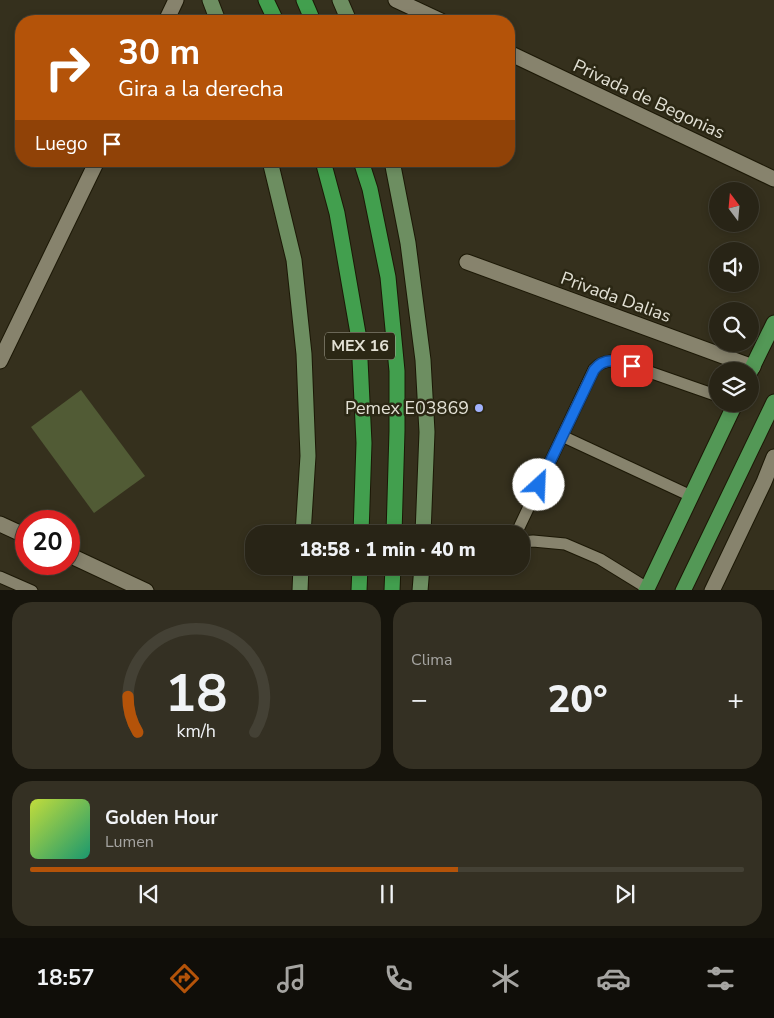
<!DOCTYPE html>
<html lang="es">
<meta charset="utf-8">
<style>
:root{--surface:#282416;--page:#343023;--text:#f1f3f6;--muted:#a5a4a1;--line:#444135;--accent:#b45309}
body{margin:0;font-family:"Nunito Sans",sans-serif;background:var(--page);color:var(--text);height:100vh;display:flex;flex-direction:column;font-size:19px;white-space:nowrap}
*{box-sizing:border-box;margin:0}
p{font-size:16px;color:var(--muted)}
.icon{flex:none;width:28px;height:28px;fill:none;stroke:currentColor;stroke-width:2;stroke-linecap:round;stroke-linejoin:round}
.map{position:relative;height:590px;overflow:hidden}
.panel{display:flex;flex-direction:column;gap:12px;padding:12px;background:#16140c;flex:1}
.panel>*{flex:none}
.top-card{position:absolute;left:15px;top:15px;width:500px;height:152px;border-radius:20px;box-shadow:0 2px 8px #0003,0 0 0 1px var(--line);background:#b45309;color:#fff;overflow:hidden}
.needle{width:32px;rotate:344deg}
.fabs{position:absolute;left:709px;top:182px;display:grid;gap:10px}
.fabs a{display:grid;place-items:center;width:50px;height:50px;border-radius:50%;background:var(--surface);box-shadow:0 2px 8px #0003,0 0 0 1px var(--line);font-size:25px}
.speed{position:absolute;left:15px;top:510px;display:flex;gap:10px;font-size:25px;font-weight:700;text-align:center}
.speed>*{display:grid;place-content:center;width:65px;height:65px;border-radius:50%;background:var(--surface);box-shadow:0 2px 8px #0003,0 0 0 1px var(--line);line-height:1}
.speed .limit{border:8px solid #d22;background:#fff;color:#111}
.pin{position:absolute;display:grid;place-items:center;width:42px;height:42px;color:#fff;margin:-21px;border-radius:10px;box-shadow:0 2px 8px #0006}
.me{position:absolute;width:55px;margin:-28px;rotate:25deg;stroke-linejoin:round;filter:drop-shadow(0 0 4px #0008)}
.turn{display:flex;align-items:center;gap:18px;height:105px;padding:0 20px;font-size:22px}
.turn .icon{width:65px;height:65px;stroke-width:2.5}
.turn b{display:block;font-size:35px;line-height:42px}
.then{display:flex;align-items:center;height:48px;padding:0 20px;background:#0003;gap:10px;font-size:19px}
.big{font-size:38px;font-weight:800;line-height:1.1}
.panel .widget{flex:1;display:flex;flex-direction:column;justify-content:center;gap:8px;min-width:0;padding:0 18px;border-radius:20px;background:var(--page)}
.panel .dial{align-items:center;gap:0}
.dial svg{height:130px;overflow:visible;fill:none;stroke:var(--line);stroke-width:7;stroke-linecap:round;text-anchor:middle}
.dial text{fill:var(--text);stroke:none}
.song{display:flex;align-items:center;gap:15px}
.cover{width:60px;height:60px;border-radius:8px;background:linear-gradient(135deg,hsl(70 70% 55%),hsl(160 70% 35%))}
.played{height:5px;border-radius:2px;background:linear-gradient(90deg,var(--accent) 60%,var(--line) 60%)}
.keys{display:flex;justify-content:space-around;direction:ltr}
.heat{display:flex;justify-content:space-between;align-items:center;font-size:28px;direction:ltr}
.panel .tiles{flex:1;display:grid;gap:12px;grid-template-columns:1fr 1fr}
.widget:last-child{grid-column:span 2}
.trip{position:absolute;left:245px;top:525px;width:285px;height:50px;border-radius:20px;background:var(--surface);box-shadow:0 2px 8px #0003,0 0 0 1px var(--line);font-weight:800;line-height:50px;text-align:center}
.tab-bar{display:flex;height:80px;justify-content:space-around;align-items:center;background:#100e09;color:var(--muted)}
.tab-bar .icon{width:35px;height:35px}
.tab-bar .selected{color:var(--accent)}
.tab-bar b{font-size:22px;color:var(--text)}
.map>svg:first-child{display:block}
.green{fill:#515b35}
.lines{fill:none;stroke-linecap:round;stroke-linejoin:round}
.service-casing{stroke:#1c1806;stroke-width:13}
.minor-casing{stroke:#1c1806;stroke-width:17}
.secondary-casing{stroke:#1c1806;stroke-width:17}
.primary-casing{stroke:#1c1806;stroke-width:17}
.trunk-casing{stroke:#1c1806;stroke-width:17}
.service{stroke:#87836d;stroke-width:11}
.minor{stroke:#87836d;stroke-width:15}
.secondary{stroke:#6d8e61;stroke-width:15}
.primary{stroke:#539856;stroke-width:15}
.trunk{stroke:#429f4e;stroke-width:15}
.route-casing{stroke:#114b97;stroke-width:12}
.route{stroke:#1a73e8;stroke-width:9}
.poi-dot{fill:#a2b2fd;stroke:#2b2714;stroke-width:2}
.labels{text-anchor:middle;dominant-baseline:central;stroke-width:5;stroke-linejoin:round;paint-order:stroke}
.shield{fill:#2b2714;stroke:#aca99b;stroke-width:1}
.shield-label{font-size:16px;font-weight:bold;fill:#e3e1d5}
.street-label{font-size:18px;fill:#e3e1d5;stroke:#2b2714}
.poi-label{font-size:18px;fill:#e3e1d5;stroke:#2b2714;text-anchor:end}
</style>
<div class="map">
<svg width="774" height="591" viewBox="0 0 774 591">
<rect width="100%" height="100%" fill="#35301d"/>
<!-- green -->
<path class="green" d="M81,390l64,86 -51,37 -63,-86z"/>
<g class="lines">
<defs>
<path id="service" d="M562,436l129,60
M516,534l78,-165c6,-7 12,-7 21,-9l103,36
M521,542l12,-1 32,3 35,15 47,29
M0,577l32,14"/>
<path id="minor" d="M396,0l45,21
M166,21l10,-21
M509,53l265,126
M467,262l286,105
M0,361l97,-200
M0,524l26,12
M69,555l77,36
M712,591l52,-109 10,-25"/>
<path id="secondary" d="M210,0l8,21
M340,0l9,21
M270,161l24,99 10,94 4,102 -5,78
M392,161l16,82 15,117 4,72 -4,102
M300,591l1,-25
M420,591l2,-25"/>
<path id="primary" d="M750,372l24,-49
M646,591l89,-187
M683,591l91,-189"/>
<path id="trunk" d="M266,0l10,21
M304,0l9,21
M323,161l14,52 22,126 5,104 -3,91
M361,161l9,28 18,88 9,94v60l-3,103
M359,591l1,-25
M392,591l1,-25"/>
</defs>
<!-- service casing -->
<use href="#service" class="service-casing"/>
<!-- minor casing -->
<use href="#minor" class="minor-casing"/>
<!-- secondary casing -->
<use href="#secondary" class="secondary-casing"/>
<!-- primary casing -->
<use href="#primary" class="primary-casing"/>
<!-- trunk casing -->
<use href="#trunk" class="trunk-casing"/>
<!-- service -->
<use href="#service" class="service"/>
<!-- minor -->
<use href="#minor" class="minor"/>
<!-- secondary -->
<use href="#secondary" class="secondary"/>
<!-- primary -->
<use href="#primary" class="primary"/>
<!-- trunk -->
<use href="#trunk" class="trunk"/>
</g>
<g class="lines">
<defs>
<path id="route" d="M539,485l55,-115c11,-14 24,-9 38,-4"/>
</defs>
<!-- route casing -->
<use href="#route" class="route-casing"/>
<!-- route -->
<use href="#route" class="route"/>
</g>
<!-- markers -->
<circle class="poi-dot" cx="479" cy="408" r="5"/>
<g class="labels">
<!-- shield labels -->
<rect class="shield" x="325" y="332.5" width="70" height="27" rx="4"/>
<g class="shield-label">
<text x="360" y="346">MEX 16</text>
</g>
<!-- street labels -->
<g class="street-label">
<text transform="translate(649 99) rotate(25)">Privada de Begonias</text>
<text transform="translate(616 297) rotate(20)">Privada Dalias</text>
</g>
<!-- poi labels -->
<g class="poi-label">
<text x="469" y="408">Pemex E03869</text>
</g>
</g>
</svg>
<div class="fabs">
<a><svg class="needle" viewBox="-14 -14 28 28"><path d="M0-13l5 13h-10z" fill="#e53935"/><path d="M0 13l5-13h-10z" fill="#a5a4a1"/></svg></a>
<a><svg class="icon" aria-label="sound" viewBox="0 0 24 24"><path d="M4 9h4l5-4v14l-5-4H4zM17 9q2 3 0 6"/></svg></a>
<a><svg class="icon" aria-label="search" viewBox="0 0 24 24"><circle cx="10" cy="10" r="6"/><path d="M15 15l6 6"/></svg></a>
<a><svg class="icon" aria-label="layers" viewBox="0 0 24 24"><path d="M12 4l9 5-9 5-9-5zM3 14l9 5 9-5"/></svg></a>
</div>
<div class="speed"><div class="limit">20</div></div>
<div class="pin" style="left:632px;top:366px;background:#d93025"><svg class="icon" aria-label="arrive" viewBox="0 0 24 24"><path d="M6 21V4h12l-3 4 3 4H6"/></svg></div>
<svg class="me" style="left:539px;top:485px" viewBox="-20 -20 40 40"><circle r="19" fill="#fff"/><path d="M0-13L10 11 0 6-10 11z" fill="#1a73e8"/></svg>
<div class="trip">18:58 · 1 min · 40 m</div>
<div class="top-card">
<div class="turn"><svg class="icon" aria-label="right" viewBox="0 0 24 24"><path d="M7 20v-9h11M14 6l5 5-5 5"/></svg><div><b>30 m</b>Gira a la derecha</div></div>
<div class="then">Luego<svg class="icon" aria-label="arrive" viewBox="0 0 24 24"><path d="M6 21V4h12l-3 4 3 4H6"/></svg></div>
</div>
</div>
<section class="panel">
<div class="tiles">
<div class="widget dial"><svg viewBox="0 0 100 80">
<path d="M14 69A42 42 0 1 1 86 69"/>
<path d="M14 69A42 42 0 0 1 8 47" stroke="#b45309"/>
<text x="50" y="56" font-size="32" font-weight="700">18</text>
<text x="50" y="72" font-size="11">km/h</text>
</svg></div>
<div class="widget"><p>Clima</p>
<div class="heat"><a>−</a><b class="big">20°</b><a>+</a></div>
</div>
<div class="widget">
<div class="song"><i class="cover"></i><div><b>Golden Hour</b><p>Lumen</p></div></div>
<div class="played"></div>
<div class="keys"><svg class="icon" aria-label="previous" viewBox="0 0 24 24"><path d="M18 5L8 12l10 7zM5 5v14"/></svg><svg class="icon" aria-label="pause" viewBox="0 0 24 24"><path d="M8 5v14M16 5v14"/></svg><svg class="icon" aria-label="next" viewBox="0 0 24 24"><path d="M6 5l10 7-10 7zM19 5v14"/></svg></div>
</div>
</div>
</section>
<nav class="tab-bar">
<b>18:57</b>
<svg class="icon selected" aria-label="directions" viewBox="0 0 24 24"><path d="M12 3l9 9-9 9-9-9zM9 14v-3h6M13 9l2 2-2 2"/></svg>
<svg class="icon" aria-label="music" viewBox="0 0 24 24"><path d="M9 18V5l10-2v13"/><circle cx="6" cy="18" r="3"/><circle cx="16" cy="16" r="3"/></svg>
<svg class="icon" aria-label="phone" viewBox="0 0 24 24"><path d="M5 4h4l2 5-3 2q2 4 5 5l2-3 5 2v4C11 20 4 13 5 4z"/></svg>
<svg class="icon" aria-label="climate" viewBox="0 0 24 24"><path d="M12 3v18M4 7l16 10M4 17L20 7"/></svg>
<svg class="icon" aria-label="car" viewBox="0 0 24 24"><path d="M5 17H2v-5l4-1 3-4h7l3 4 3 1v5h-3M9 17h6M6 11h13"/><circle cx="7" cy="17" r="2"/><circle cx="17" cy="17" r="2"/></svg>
<svg class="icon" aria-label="filters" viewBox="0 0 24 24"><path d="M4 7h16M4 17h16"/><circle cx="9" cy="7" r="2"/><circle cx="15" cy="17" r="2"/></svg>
</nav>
